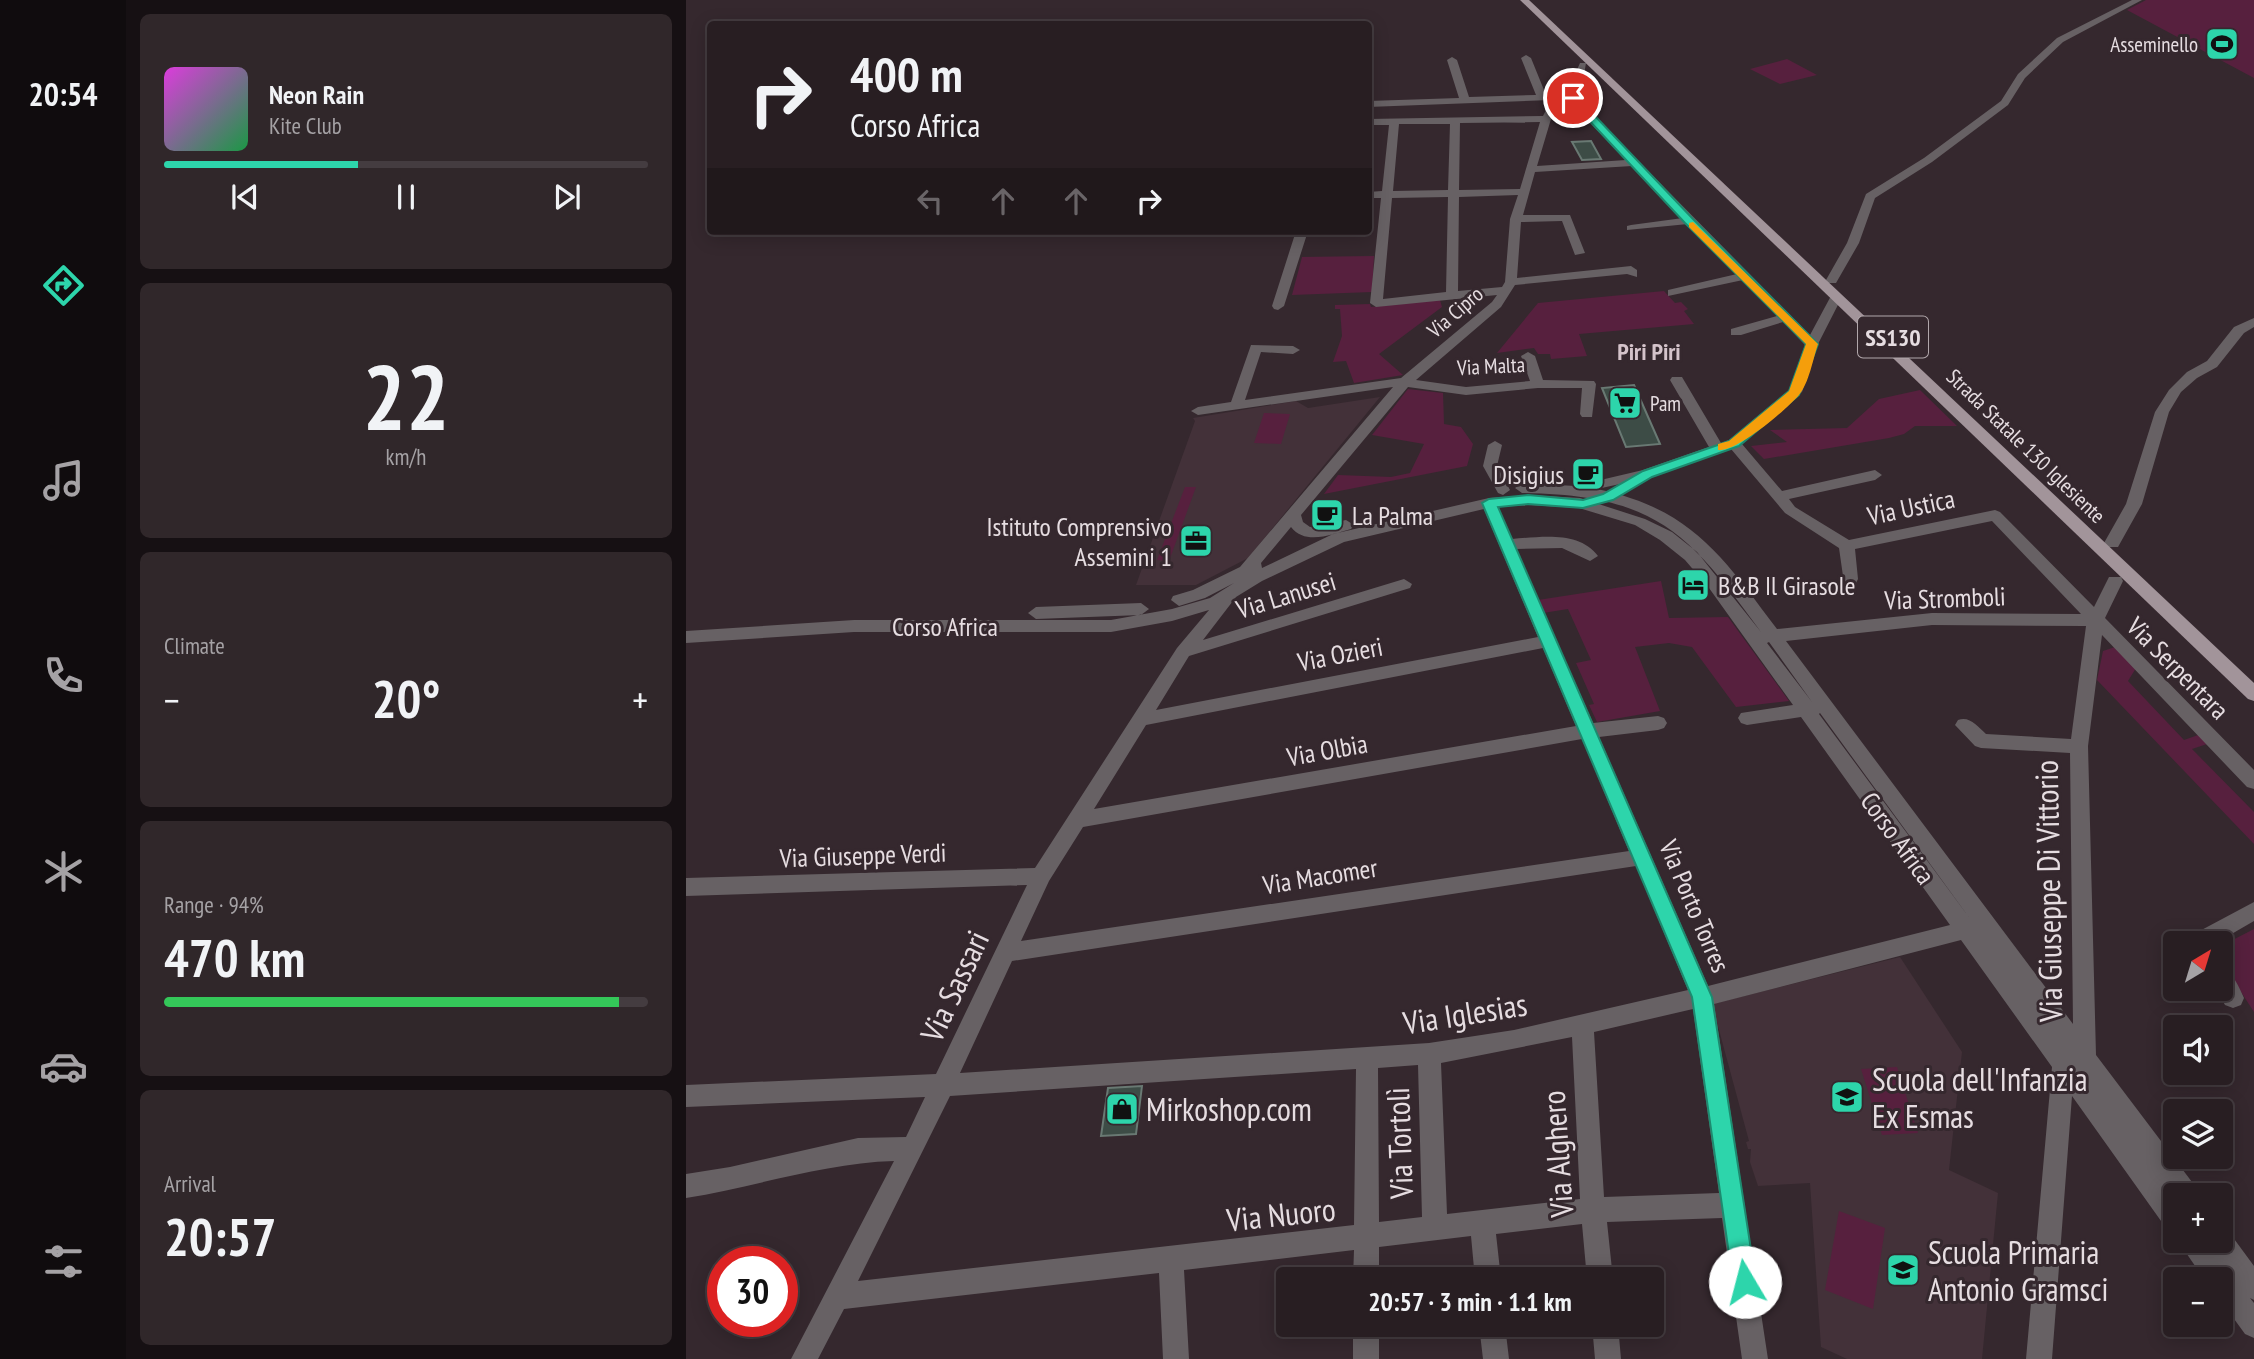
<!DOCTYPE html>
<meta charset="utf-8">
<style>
:root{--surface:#281e22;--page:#30272a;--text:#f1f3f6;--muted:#a5a2a5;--line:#443c40;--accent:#2dd5ab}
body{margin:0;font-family:"PT Sans Narrow",sans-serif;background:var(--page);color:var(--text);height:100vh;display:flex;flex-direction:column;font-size:26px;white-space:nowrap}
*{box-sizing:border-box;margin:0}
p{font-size:23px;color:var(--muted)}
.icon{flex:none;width:38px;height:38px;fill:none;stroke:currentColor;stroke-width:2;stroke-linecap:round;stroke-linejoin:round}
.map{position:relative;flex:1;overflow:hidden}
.sheet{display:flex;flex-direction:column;gap:14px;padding:14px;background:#161013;width:560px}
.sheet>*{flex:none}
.hud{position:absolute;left:21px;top:21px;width:665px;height:214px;border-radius:7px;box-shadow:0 4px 18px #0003,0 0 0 2px var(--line);background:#281e22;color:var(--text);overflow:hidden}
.needle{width:46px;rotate:38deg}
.controls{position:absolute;left:1477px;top:931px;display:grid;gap:14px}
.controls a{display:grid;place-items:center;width:70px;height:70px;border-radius:7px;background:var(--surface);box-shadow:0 4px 18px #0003,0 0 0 2px var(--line);font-size:35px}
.speed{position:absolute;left:21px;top:1246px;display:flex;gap:14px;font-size:35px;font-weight:700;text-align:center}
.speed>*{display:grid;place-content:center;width:91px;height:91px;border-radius:50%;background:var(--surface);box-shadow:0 4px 18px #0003,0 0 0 2px var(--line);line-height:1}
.speed .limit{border:10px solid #d22;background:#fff;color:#111}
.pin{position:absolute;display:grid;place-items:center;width:60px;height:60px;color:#fff;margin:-30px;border:4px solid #fff;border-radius:50%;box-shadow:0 2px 7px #0007}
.me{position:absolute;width:77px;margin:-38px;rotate:352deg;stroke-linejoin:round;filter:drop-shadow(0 0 5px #0008)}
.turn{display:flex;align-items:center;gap:24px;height:147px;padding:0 28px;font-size:32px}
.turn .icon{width:91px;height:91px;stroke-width:2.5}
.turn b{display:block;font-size:49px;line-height:60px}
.lanes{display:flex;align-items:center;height:66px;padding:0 28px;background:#0003;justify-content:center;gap:35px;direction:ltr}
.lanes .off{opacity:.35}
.big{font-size:52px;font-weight:600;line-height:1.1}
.sheet .tile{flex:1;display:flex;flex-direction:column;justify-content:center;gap:10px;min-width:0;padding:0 24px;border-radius:10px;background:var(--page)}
.sheet .dial{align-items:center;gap:0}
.dial b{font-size:91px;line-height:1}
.song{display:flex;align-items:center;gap:21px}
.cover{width:84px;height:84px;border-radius:10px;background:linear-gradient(135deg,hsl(300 70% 55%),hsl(140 70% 35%))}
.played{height:7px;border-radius:4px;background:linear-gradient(90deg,var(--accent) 40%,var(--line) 40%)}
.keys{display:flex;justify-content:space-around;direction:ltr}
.heat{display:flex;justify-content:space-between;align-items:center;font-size:38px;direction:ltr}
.charge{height:10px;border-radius:5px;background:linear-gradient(90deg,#34c759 94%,var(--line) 0)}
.trip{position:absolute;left:590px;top:1267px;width:388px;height:70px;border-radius:7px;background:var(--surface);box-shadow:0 4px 18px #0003,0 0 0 2px var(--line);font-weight:600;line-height:70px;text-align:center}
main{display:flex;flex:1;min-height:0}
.menu{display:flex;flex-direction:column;width:126px;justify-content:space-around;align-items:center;background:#100c0e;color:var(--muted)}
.menu .icon{width:49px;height:49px}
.menu .on{color:var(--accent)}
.menu b{font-size:32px;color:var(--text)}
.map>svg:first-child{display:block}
.built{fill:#433139}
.green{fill:#57203e}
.building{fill:#3d4c46;stroke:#697973;stroke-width:2}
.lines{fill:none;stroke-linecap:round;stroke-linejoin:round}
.minor{fill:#676164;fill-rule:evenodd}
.major{fill:#a2949a;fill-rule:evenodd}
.route{fill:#2dd5ab;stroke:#1d8a6f;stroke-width:2}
.slow{fill:#f59e0b}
.labels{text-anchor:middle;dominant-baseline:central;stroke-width:6;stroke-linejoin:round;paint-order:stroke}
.far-poi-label{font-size:21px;fill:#e6dde1;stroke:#35282e;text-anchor:end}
.far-street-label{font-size:21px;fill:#e6dde1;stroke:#35282e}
.shield{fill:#35282e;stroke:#b1a7ab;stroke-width:2}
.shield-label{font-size:24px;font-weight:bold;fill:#e6dde1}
.far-quarter-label{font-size:24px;font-weight:bold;fill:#d4c3ca;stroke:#35282e}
.poi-label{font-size:26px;fill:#e6dde1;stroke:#35282e;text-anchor:end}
.street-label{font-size:26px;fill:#e6dde1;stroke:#35282e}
.near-street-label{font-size:32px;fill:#e6dde1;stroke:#35282e}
.near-poi-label{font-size:32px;fill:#e6dde1;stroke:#35282e;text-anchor:start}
</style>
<main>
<nav class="menu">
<b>20:54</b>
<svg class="icon on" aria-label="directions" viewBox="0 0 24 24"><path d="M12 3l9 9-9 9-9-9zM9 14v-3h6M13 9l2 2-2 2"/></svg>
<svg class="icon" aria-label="music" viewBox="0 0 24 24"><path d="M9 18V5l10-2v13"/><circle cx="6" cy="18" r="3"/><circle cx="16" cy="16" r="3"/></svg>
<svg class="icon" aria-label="phone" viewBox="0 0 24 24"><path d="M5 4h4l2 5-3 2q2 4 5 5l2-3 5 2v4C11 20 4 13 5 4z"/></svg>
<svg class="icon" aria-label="climate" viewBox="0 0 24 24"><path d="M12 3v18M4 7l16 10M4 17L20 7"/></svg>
<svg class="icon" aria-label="car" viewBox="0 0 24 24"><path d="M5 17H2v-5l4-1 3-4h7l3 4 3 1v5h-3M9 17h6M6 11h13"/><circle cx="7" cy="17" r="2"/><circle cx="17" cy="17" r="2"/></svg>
<svg class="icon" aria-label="filters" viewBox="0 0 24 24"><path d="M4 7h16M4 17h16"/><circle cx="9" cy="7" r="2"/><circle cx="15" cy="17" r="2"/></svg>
</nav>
<section class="sheet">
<div class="tile">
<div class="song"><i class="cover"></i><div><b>Neon Rain</b><p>Kite Club</p></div></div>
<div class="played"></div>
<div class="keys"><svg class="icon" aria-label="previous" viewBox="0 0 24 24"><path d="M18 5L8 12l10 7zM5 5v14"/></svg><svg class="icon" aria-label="pause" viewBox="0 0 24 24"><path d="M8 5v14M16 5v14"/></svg><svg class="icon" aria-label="next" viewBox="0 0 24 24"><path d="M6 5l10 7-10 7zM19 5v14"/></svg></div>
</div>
<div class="tile dial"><b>22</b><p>km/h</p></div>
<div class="tile"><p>Climate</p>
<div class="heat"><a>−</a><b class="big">20°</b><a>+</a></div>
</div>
<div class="tile"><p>Range · 94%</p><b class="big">470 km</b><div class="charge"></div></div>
<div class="tile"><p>Arrival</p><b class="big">20:57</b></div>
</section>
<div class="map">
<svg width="1568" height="1359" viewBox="0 0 1568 1359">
<rect width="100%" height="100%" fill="#35282e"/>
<!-- built -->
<path class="built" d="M694,397l-132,161 -52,27h-60l59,-164 -2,-3 103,-17 12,7z
M1214,957l62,95 -13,118 49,23 -16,166h-135l-26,-12 -11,-164 -52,3 -8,-24 1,-13h-3l-2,-7 3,-1 -37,-137z"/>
<!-- green -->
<path class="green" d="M1460,0h108v78l-127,-68z
M1101,59l30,16 -37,9 -30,-15z
M688,256l-2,36 -80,3 10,-38z
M978,291l11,12 6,-1 7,7 -4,2 10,13 -115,10 8,22 -36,3 -1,-5h-12l-4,-6 -37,5 41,-50z
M754,300l2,7 -63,47 24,21 -49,8 -8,-22 -13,1 9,-26 -2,-27h-5v-4l35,-1 1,3z
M722,389l35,4 1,31 17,3 12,17 -6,22 -143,28 14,-19 53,2 19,-4 14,-29 -52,-9z
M1234,390l37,36h-42l-11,8 -15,4 -125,21 -13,-13 36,-4 -17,-12 77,-2 32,-29z
M578,413l26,1 -9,30 -27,-1z
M499,487h11l-27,74 -12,-1z
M975,581l8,37 59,-1 61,84 -53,6 -44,-60 -23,-4 -34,4 25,64 -63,11 -8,-17 5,-1 -18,-41 15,-3 -23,-51 -25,4 -5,-13z
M1429,647l21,21 -8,13 56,59 17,-6 9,9 -18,6 62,63v32l-157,-164 6,-29z
M1568,929v83l-33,-51v-15z
M1211,1067l21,66 -36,2 -21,-66z
M1153,1211l46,17 -12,81 -48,-19z"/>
<!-- building -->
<path class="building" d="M905,141l10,18 -19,1 -10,-18z
M948,385l26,59 -34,3 -24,-59z
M456,1086l-6,48 -35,2 7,-48z"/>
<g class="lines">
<!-- minor -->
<path class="minor" d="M1446,0h10l-79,42 -38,36 -17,27 -76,57 -57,36 -16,45 -23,40h-8l-2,-3 21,-37 19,-49 58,-36 77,-57 17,-27 39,-36z
M840,55l5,3 15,37c19,-1 27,-16 34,-32h6l-3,18 -13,11 240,243 22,-41 4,-1 6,4 -24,47 -16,48 -60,52 40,47 93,-21 7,5 -7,5 -86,19 6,8 54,33 146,-30 5,2 94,95 15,-30h12l2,4 -18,37 149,152v19l-7,-2 -145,-152 -14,111 8,309 99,131 3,9h-23v36l-9,-3 -94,-132 -20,263h-26l26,-292 -91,-127 -247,64 54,355h-26l-20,-141 -115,4 6,57h-26l-5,-55 -86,10 5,45h-26l-4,-43 -92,11v32h-26l1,-29 -170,20 5,89h-26l-4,-86 -315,36 -26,50h-27l103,-198c-70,2 -139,26 -208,37v-24l44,-7 128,-29 48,-1 19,-40 -239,10v-22l250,-11 91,-189 -341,11v-18l349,-10 142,-220 32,-38 -37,11 -61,11h-257l-168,11v-12l168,-11h257l61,-11 38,-11 24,-15 -29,15 -26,8 -8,-6 2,-4 20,-6 47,-23 153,-180 -195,28 -7,-4 7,-4 33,-5 20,-57 42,1 7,4 -7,4 -32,-2 -16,48 156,-22 91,-76 5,-7 -121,12 -6,-4 11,-105h-13v-6l14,-1 7,-66h-21v-6l175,-3 8,-16 -183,7v-6l91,-3 -12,-38 5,-3 5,3 12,37 67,-2 -15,-37zM878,96l62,64 -89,6 14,-47zM854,122l-20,67 -61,1 1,-67zM713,124h51l-2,66 -55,1zM946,166l51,52 -52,7 -4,1v4l61,-6 49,50 -69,16v6l75,-16 34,36 -46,13v6h10l42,-13 22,23 -16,45 -60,50 -8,3 -39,-66h-10l-2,3 39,67 -66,23 -68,16 -53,-3 -7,5 7,5c132,2 165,37 239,139l-64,-80 -25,-20 -27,-13 -65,-21 -52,-3 -39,3 -156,36 -71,34 -1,-5 30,-36c15,19 41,7 60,2l3,-4 -8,-5 -36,7 -7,-5 -2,-7 107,-128 58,8 72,-7h44l-2,26 2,3h10l4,-33 -2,-3 -51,-1 -8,-24 -7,-4 -7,4 9,25 -64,6 -50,-7 85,-73 14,-22 112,-11 10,3v-7l-6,-4 -114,12 4,-56 41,-1 13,34 10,-2 -15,-38h-47l12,-43zM832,195l-8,24 -5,63 -3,5 -44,4 1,-94zM762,197l-2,95 -63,7 9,-101zM1045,449l54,64 54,35 5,35h12l2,-4 -3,-30 137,-28 89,93 -149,-1 -155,16c-55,-73 -85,-120 -180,-140l55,-12zM842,505l51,3 56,17 25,15 25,20 24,28 84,117 -52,8 -3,5 3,5 6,2 54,-8 149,208 -242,61 -109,-249 59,-7 6,-2 3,-5 -3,-5 -6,-2 -65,7 -77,-174 46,-1 28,13 8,-5c-19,-26 -58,-19 -86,-17l-14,-32zM798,509l54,128 -382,73 33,-54 221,-68 2,-4 -8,-5 -201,61 33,-43 26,-16 82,-39zM1246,625l154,1 -15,113 -85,-5c-9,-8 -16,-18 -28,-14l-3,5 20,21 6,2 89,5 3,271 -287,-383zM1083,642l43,60 -45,-59zM857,648l33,78 -482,83 52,-84zM1134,713l151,207 -152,-206zM896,739l47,112 -608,90 28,-60 34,-54zM950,866l52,124 -174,40 -85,13 -469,30 52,-112zM1007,1009l26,184 -115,4 -10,-165zM886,1037l8,162 -133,15 -6,-151zM732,1065l4,152 -43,5 -1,-154zM670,1069l-2,156 -496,56 92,-185z
M610,231h12l-24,75 -6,4 -4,-1 -2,-3z
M1568,318v9l-10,6 -27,34 -20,11 -16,14 -12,20 -27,92 -24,43h-12l-2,-4 22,-39 29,-92 14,-22 18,-18 20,-11 27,-34z
M809,441l7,4 -5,21 13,24 -7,5 -5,-2 -15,-27 5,-21z
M455,603l8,6 -8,6 -105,4 -8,-6 8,-6z
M1568,902v19l-38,22h-24l2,-9z
M1535,967c12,5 18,20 23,31l-3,7 -8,3 -8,-3 -9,-16h5z
M1535,1229l8,3 25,34v34l-4,-2 4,5v35l-9,-4 -24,-33v-22h-17l-26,-38h29l1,2v-2h13z
M667,1325h26v34h-26z
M793,1325h26l4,34h-26z
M906,1325h26l3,34h-26z"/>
<!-- major -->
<path class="major" d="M834,0h9l725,683v18l-6,-2z"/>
</g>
<!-- route -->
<path class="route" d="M884,96h6l117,123 125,125 -19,51 -60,51 -87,31 -39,23 -30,8 -55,-4 -30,3 214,490 44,285 -3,8 -8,4 -9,-4 -3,-8 -41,-285 -210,-494 7,-4 39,-4 55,5 20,-6 40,-23 86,-30 60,-50 17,-47 -121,-121 -115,-123z"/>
<!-- slow -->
<path class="slow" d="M1007,222l125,122c-5,15 -9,39 -19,51 -13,15 -63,58 -81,55v-6l11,-3 60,-50 17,-47 -117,-117v-4z"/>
<!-- icons -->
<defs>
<symbol id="stadium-square" viewBox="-11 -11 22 22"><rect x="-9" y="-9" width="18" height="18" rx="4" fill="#2dd5ab" stroke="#35282e"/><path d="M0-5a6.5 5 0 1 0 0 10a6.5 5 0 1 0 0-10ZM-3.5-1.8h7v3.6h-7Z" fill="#111"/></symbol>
<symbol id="supermarket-square" viewBox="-11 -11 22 22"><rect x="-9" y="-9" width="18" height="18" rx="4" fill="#2dd5ab" stroke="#35282e"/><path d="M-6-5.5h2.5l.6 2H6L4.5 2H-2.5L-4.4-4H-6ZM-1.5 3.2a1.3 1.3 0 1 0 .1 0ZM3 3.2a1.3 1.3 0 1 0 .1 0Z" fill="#111"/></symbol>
<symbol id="cafe-square" viewBox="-11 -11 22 22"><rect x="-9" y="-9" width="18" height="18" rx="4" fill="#2dd5ab" stroke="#35282e"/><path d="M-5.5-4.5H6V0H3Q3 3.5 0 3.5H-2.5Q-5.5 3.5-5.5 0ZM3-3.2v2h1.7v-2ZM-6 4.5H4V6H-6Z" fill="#111"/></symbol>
<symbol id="office-square" viewBox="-11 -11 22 22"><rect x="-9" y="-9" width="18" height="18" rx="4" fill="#2dd5ab" stroke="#35282e"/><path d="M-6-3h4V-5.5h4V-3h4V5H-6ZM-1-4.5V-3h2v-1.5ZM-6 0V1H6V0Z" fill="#111"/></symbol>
<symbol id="hotel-square" viewBox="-11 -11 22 22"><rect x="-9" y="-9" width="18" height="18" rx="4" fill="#2dd5ab" stroke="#35282e"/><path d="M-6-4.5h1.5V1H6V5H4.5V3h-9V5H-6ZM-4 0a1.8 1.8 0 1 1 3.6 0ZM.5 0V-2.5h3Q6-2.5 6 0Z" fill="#111"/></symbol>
<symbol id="school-square" viewBox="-11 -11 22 22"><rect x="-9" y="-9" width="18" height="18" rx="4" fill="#2dd5ab" stroke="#35282e"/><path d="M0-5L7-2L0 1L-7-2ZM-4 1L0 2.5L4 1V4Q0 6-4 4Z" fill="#111"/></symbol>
<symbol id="shop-square" viewBox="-11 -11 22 22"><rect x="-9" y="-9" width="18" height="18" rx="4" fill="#2dd5ab" stroke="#35282e"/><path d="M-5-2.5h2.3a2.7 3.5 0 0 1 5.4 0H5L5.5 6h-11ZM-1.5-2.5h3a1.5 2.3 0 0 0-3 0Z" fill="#111"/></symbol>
</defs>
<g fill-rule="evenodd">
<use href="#stadium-square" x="1517" y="25" width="38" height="38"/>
<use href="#supermarket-square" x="920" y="384" width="38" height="38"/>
<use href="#cafe-square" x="883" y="455" width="38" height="38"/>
<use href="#cafe-square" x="622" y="496" width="38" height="38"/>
<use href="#office-square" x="491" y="522" width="38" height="38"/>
<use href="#hotel-square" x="988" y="566" width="38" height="38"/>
<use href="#school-square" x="1142" y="1078" width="38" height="38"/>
<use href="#shop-square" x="417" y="1090" width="38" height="38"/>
<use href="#school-square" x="1198" y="1251" width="38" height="38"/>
</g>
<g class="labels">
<!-- far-poi labels -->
<g class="far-poi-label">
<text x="1512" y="44">Asseminello</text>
<text x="964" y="403" text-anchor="start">Pam</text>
</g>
<!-- far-street labels -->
<g class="far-street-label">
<text transform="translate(769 312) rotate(-41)">Via Cipro</text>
<text transform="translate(805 366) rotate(-3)">Via Malta</text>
<text transform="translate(1340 446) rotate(44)">Strada Statale 130 Iglesiente</text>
</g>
<!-- shield labels -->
<rect class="shield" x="1172" y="316.5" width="70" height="41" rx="5"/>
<g class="shield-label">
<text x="1207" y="337">SS130</text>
</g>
<!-- far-quarter labels -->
<g class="far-quarter-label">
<text x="963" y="351">Piri Piri</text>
</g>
<!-- poi labels -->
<g class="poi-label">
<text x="878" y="474">Disigius</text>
<text x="666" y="515" text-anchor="start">La Palma</text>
<text x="486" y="526">Istituto Comprensivo<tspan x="486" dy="30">Assemini 1</tspan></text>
<text x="1032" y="585" text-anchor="start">B&amp;B Il Girasole</text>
</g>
<!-- street labels -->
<g class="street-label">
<text transform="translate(1225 507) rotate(-12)">Via Ustica</text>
<text transform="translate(600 595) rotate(-17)">Via Lanusei</text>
<text transform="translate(1259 598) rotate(-2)">Via Stromboli</text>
<text x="259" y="626">Corso Africa</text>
<text transform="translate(654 654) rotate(-11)">Via Ozieri</text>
<text transform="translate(1492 668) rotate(45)">Via Serpentara</text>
<text transform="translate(641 750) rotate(-10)">Via Olbia</text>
<text transform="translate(1212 838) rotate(54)">Corso Africa</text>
<text transform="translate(177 855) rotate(-2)">Via Giuseppe Verdi</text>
<text transform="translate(634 876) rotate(-9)">Via Macomer</text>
<text transform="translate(1009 906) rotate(67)">Via Porto Torres</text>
</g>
<!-- near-street labels -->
<g class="near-street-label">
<text transform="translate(1362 891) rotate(-91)">Via Giuseppe Di Vittorio</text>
<text transform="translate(268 986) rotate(-65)">Via Sassari</text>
<text transform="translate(779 1013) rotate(-9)">Via Iglesias</text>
<text transform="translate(713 1143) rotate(-92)">Via Tortolì</text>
<text transform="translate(871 1154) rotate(-94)">Via Alghero</text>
<text transform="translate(595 1214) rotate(-6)">Via Nuoro</text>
</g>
<!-- near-poi labels -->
<g class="near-poi-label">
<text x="1186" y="1079">Scuola dell'Infanzia<tspan x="1186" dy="37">Ex Esmas</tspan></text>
<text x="460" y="1109">Mirkoshop.com</text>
<text x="1242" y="1252">Scuola Primaria<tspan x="1242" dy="37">Antonio Gramsci</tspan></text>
</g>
</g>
</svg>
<div class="controls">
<a><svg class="needle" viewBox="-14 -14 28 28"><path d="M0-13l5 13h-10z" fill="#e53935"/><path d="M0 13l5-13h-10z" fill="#a5a2a5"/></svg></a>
<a><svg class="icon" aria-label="sound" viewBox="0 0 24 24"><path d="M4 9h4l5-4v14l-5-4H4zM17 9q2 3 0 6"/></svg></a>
<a><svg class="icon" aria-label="layers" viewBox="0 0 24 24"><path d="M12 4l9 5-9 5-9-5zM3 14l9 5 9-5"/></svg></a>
<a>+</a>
<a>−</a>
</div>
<div class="speed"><div class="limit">30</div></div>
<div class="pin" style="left:887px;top:98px;background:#d93025"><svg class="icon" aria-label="arrive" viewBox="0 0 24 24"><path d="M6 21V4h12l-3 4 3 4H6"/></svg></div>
<svg class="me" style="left:1059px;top:1282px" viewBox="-20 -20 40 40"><circle r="19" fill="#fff"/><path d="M0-13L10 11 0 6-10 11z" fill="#2dd5ab"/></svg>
<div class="trip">20:57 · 3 min · 1.1 km</div>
<div class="hud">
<div class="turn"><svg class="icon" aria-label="right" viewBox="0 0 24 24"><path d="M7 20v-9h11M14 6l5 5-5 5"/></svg><div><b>400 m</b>Corso Africa</div></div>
<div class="lanes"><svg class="icon off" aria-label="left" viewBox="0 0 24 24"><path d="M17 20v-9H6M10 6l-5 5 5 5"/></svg><svg class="icon off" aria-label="ahead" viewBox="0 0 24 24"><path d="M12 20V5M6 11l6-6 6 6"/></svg><svg class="icon off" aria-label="ahead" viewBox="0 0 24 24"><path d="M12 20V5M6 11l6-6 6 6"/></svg><svg class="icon" aria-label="right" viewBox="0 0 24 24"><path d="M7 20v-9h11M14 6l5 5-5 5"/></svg></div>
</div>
</div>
</main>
